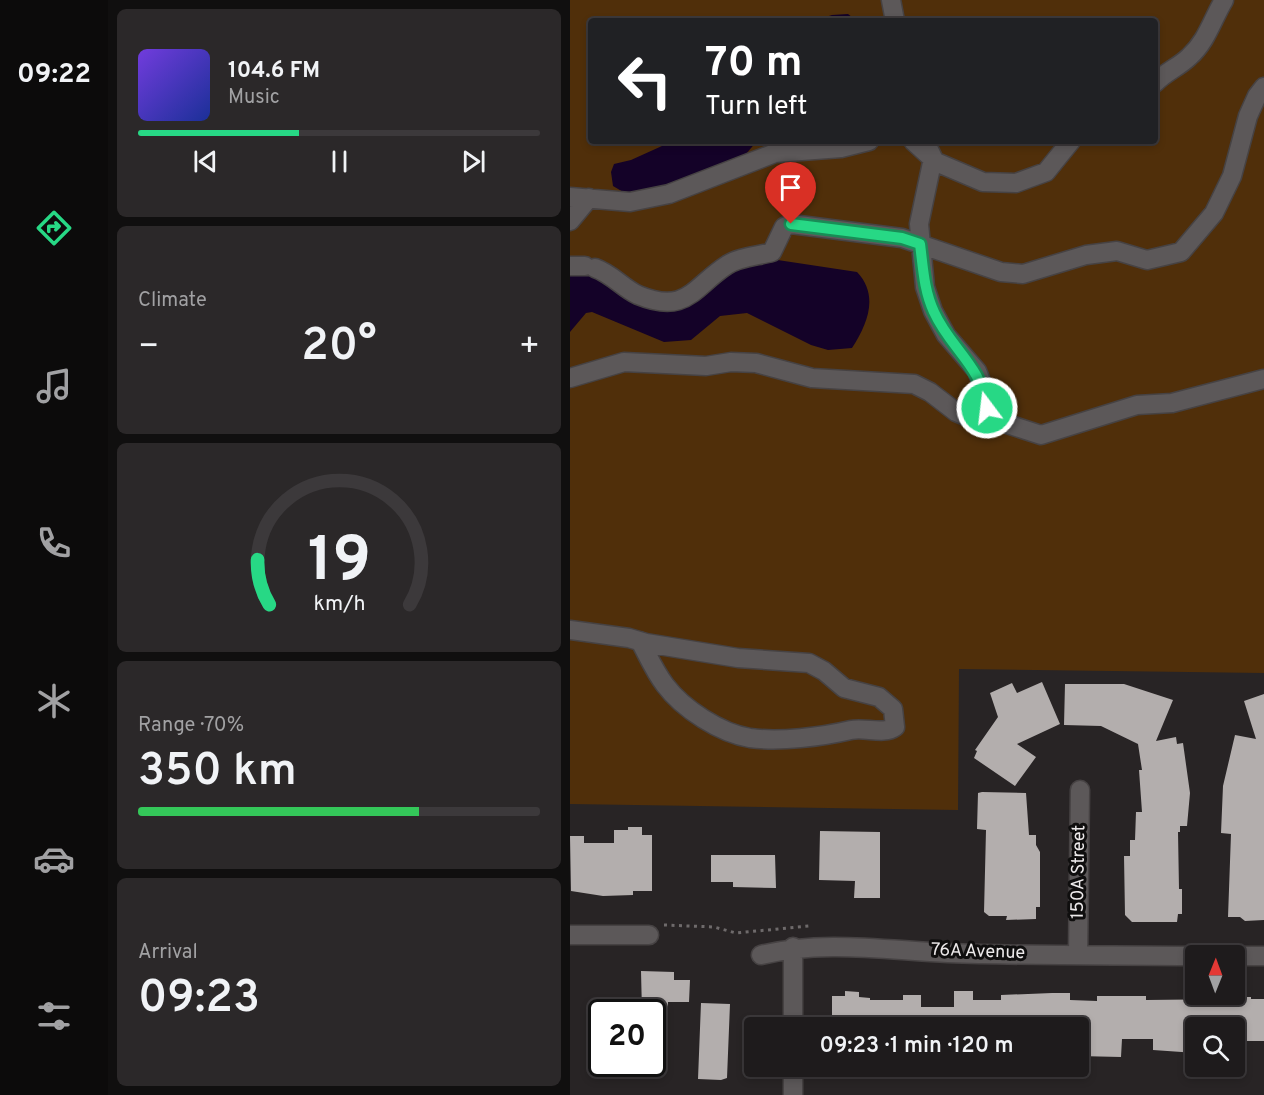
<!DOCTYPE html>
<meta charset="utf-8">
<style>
:root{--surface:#1e1b1c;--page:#2b2829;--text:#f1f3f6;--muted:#a1a1a3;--line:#3c393b;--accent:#27d885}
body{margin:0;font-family:Overpass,sans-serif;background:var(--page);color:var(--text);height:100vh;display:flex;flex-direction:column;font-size:22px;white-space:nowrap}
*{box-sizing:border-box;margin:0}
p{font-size:20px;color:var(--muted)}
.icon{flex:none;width:33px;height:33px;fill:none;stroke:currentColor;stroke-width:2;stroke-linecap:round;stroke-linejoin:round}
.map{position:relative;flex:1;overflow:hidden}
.side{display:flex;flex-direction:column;gap:9px;padding:9px;background:#100f0f;width:462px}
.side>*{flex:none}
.guide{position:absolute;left:18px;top:18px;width:570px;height:126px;border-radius:6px;box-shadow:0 3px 9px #0003,0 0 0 2px var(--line);background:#202124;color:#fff;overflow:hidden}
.needle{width:39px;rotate:1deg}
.buttons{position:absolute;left:615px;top:945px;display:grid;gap:12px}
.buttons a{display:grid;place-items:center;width:60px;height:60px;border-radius:6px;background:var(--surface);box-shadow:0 3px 9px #0003,0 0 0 2px var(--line);font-size:30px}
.speed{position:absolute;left:18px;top:999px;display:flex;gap:12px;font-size:30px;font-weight:700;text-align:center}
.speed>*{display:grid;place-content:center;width:78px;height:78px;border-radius:50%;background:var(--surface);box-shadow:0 3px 9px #0003,0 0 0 2px var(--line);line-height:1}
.speed .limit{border:3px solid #111;border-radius:9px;background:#fff;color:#111}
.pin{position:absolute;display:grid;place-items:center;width:51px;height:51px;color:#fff;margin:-62px -26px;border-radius:50% 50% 50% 0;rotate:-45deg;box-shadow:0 0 6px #0007}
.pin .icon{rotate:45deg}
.me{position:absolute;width:66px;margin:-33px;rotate:345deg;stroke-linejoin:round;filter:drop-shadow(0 0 4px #0008)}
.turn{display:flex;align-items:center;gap:21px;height:126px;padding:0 18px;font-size:27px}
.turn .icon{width:78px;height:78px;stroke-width:2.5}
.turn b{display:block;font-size:42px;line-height:51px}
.big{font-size:45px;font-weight:600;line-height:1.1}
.side .tile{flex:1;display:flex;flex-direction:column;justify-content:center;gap:9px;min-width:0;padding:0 21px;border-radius:9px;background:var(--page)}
.side .dial{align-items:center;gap:0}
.dial svg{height:156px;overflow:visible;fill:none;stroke:var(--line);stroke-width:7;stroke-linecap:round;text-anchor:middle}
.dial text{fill:var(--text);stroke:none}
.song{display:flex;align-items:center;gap:18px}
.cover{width:72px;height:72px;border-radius:9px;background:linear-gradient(135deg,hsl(260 70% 55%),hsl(230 70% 35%))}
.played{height:6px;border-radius:3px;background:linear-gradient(90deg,var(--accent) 40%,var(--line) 40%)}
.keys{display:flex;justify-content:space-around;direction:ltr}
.heat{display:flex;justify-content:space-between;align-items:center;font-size:33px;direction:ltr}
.charge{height:9px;border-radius:4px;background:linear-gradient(90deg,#34c759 70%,var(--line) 0)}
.trip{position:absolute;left:174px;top:1017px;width:345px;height:60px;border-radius:6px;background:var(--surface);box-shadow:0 3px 9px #0003,0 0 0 2px var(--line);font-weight:600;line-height:60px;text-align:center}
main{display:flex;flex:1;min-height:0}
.dock{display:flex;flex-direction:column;width:108px;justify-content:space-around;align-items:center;background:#0c0b0b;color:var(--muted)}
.dock .icon{width:42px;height:42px}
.dock .active{color:var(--accent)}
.dock b{font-size:27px;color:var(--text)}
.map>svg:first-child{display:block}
.green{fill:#502f0a;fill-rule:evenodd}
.water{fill:#140228}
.building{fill:#b3aead}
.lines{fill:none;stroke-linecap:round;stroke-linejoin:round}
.minor-casing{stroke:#464243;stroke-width:21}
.path{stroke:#6e6a6b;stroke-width:3;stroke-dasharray:3 4.5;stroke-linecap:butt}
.minor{stroke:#5c5859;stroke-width:18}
.route-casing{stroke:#198c56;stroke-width:15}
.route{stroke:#27d885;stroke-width:10}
.labels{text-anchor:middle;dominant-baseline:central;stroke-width:6;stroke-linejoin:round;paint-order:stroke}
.street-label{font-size:18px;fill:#edeaeb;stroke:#0f0e0e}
</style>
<main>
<nav class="dock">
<b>09:22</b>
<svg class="icon active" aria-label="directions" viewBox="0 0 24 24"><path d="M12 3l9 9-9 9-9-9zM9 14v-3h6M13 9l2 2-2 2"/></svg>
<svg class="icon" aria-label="music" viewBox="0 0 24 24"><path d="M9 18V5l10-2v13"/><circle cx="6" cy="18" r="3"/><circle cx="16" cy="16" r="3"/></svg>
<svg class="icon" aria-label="phone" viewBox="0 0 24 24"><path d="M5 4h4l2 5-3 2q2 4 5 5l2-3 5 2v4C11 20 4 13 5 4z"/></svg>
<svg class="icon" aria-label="climate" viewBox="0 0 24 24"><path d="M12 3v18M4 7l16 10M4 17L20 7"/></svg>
<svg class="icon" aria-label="car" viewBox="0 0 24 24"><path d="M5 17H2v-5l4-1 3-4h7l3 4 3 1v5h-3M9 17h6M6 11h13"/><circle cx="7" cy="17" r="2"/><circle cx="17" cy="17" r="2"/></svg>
<svg class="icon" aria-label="filters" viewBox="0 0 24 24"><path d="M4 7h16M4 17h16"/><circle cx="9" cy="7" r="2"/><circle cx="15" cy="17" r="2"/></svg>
</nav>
<section class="side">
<div class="tile">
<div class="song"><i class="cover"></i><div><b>104.6 FM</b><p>Music</p></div></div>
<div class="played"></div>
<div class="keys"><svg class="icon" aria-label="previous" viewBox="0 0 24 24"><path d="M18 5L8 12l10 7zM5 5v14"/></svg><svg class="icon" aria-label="pause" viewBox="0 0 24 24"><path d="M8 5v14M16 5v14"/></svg><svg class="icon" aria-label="next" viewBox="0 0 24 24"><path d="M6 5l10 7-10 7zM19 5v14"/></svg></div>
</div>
<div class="tile"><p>Climate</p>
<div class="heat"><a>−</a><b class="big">20°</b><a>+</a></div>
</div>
<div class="tile dial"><svg viewBox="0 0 100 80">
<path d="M14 69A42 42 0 1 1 86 69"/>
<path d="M14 69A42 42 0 0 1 8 46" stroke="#27d885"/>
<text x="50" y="56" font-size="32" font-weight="700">19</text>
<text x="50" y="72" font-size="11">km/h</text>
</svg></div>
<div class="tile"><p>Range · 70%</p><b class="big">350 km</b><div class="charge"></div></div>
<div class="tile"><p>Arrival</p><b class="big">09:23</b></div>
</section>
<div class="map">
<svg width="694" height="1095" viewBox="0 0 694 1095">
<rect width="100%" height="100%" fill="#282425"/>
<!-- green -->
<path class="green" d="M0,0h694v673l-305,-4 -1,141 -388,-6zM21,21h564v120h-564z"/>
<!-- water -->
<path class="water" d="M278,14l9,7h-44l19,-6z
M103,141h84l-17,20 -35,16 -75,19 -17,-10 -2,-14 3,-8 17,-4z
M201,259l86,13c22,23 11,51 -5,76l-24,2 -17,-5 -64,-32 -27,3 -29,24 -27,2 -72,-30 -6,1 -16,19v-61l16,1 76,35 59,-32z"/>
<!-- building -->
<path class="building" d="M472,682l18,42 -43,20 19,13 -21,29 -41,-28 3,-7 -2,-1 23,-33 -8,-24 22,-10 5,10z
M495,684h59l49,16 -17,41 20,-4 1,7 6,-1 7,50 -3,33h-7v6h-2l1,57h3v25h-4l-1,8h-45l-7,-7 -1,-59h6v-16h5l1,-28h6l-3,-42h3l-4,-26 -37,-18 -37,-1z
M694,694v226l-19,1 -5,-4h-12l3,-83 -10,-1 2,-47 12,-51 21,4 -12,-38z
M412,792l44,1 3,42h7v10l4,7v55h-4v12l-30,1 1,-4h-18l-5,-4 2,-82 -9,-1 1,-36z
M58,827h14v8h10v56h-19v4l-30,1 -32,-5 -1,-55h14v7h30v-13h14z
M250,831l60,1v66h-26l1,-17 -36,-1z
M141,855h64l1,33 -43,-1v-5h-22z
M71,971l33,1v8h16l-1,22h-21v10h-26z
M275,991l14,1v5l11,1v2h33v-5h18v12h33v-16h19v9h28v-5l51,-2h18v7l27,1v-5h49v4l87,-1v-2h18v2h13v42h-30v-13h-38v25l-43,-3v-11h-31l-1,18 -43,-1v-28h-246v-32h13z
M131,1003l29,1 -3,74 -6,2 -23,-1z"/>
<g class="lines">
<defs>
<path id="minor" d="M321,0l4,21
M585,83c10,-11 24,-16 34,-26 18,-16 23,-37 35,-57
M343,141l23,21 47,20 33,1 30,-11 25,-31
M355,141l8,17 -14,66 6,63 8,24 13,24 31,36 9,23 3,28
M0,197l60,5 39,-8 106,-41 66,-5 28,-7
M0,221l19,-23
M0,266h15
M25,268c17,6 28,20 43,27 49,20 55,-8 89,-30 12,-8 31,-9 45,-13l12,-25 7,-3 111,14 99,34 22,2 63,-19 31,-4 30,9 34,-8 33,-39 18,-37 16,-60 9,-20 7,-9
M0,378l54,-16 82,4 25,-4 25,1 56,15 102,6 16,8 26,20 22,9 23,1 40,13 96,-30 35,-2 92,-24
M0,630l59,8 17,5 92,15 71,5 15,8 20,17 35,9 14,12 2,18c-11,8 -30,0 -44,3 -30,7 -71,12 -101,8 -30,-5 -67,-29 -85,-53 -10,-13 -17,-29 -25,-44
M0,935h79
M191,955c62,-15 123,-5 187,-2 82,3 165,2 248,3
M508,955l2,-165
M664,956h30
M223,1028v-81
M223,1095v-29"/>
</defs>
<!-- minor casing -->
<use href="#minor" class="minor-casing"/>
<!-- path -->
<path class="path" d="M94,925l50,2 22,6 73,-7"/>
<!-- minor -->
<use href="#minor" class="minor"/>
</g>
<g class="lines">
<defs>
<path id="route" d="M221,224l111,14 18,6c3,23 4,47 14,68 16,36 48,54 53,96"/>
</defs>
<!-- route casing -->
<use href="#route" class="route-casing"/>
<!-- route -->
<use href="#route" class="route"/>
</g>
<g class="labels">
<!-- street labels -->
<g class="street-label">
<text transform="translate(509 872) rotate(-89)">150A Street</text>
<text transform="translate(408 952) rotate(2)">76A Avenue</text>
</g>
</g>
</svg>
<div class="buttons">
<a><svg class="needle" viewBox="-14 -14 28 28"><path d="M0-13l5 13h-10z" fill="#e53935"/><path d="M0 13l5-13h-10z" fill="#a1a1a3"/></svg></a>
<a><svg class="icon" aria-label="search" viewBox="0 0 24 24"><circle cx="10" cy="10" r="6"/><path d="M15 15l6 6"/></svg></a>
</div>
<div class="speed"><div class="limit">20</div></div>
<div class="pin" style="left:221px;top:224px;background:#d93025"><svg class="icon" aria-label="arrive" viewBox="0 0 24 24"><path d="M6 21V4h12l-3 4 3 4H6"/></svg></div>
<svg class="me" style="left:417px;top:408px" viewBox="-20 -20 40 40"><circle r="17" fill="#27d885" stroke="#fff" stroke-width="3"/><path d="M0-11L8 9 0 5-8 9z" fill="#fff"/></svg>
<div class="trip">09:23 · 1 min · 120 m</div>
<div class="guide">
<div class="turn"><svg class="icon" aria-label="left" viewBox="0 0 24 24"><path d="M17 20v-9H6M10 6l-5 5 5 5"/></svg><div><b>70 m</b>Turn left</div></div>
</div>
</div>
</main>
